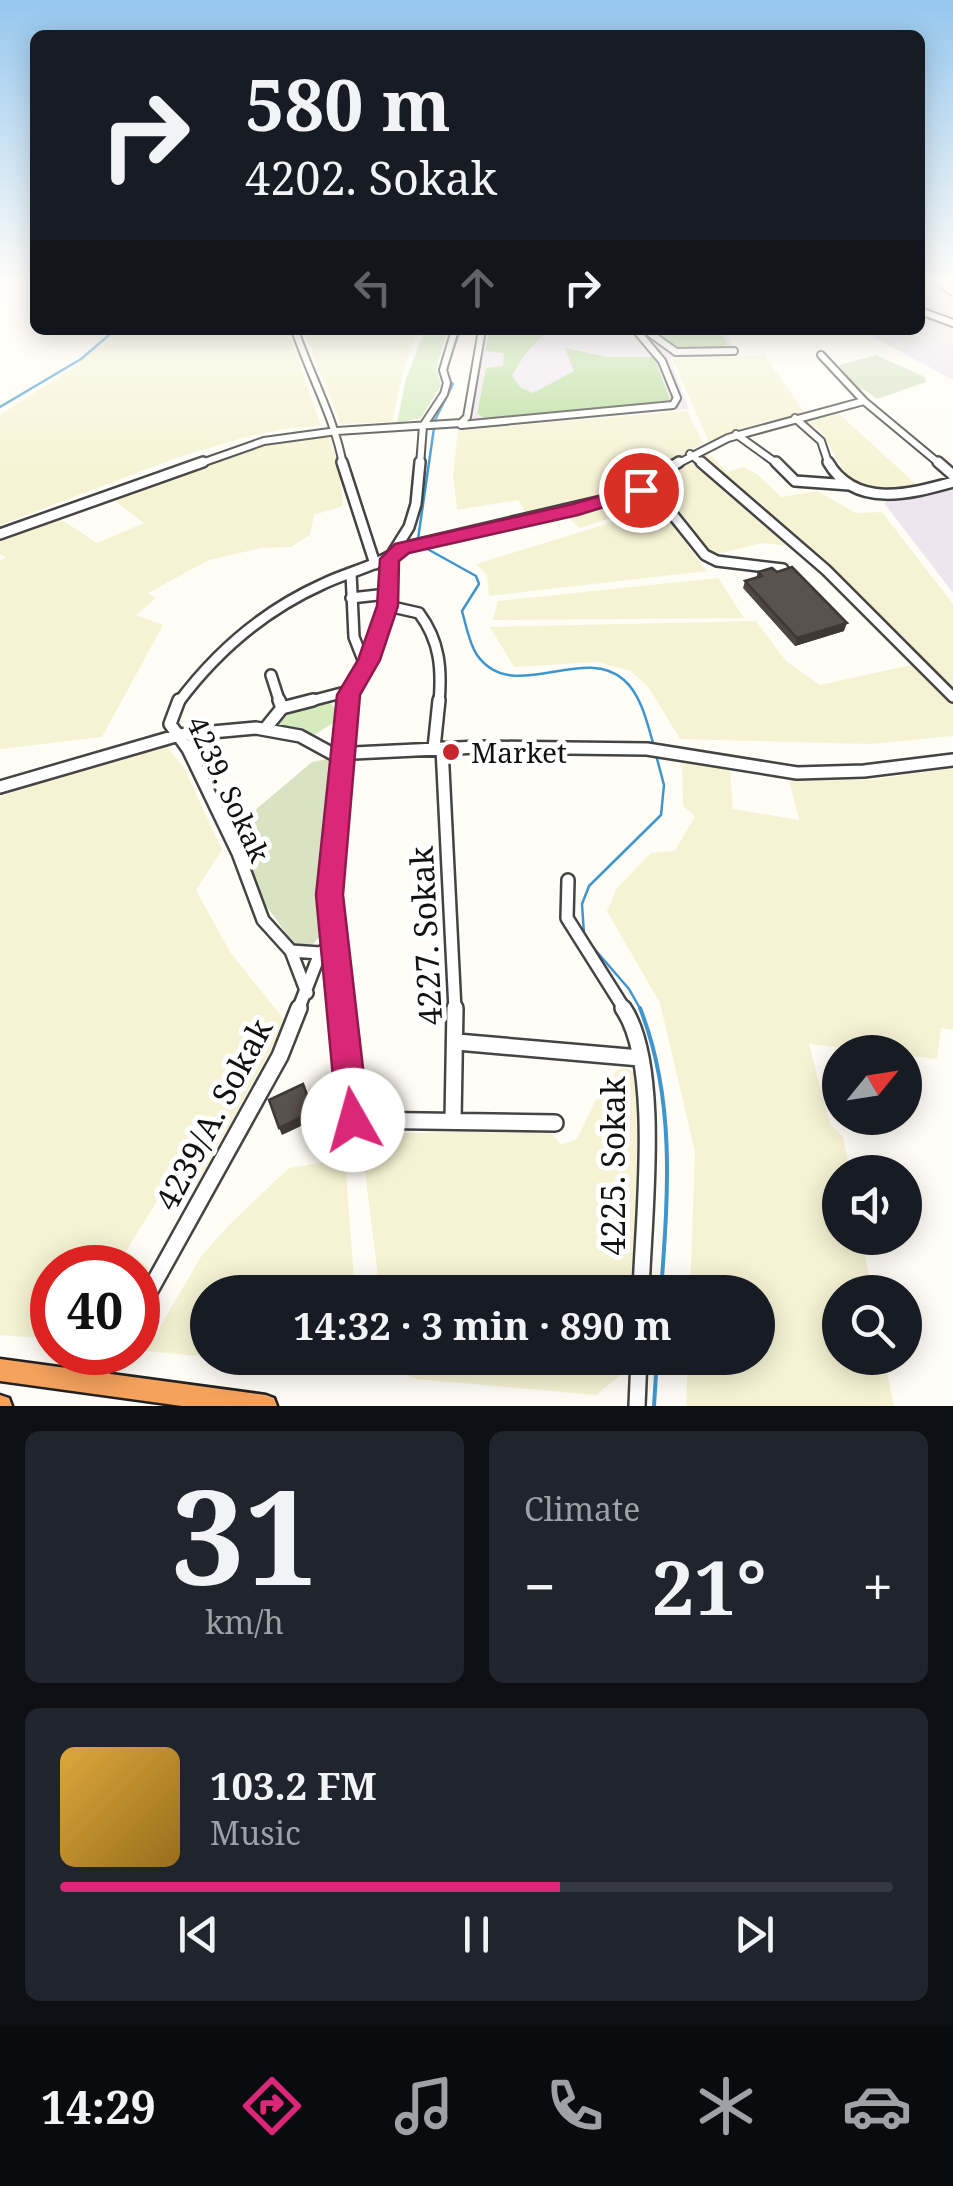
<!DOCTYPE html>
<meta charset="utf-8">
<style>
:root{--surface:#171b24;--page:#20242c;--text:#f1f3f6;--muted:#9ea1a6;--line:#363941;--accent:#db2777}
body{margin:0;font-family:"Noto Serif",serif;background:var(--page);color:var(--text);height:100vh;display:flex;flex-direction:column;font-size:38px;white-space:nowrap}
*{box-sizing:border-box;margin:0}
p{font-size:32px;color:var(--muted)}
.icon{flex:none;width:55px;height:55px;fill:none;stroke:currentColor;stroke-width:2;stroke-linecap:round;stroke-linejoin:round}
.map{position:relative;height:1406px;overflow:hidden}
.panel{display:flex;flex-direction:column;gap:25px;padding:25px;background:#0d0f14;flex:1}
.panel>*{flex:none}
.banner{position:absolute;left:30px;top:30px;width:895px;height:305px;border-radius:15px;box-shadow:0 5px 25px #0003;background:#171b24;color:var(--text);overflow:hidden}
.needle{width:65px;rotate:60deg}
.tools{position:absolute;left:822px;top:1035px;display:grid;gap:20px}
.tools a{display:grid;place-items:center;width:100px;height:100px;border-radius:50%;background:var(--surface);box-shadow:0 5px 25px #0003;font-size:50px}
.speed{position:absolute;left:30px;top:1245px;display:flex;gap:20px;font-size:50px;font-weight:700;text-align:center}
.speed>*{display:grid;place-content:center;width:130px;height:130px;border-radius:50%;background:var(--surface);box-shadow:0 5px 25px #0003;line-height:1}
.speed .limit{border:15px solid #d22;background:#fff;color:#111}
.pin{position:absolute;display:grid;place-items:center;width:85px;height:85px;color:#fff;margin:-42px;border:5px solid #fff;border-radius:50%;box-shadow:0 2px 10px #0007}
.me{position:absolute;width:110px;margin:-55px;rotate:353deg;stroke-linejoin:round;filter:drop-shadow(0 0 8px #0008)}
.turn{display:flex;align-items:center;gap:35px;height:210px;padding:0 50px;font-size:45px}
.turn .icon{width:130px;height:130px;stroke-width:2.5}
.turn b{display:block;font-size:70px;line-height:85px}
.lanes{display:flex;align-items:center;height:95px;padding:0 50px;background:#0003;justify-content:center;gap:50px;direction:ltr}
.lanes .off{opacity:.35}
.big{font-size:75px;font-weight:700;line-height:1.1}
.panel .card{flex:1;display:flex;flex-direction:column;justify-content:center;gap:15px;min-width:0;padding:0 35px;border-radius:15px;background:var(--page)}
.panel .dial{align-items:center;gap:0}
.dial b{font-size:130px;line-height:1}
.song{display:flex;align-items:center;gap:30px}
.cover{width:120px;height:120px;border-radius:15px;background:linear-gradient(135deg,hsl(40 70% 55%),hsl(40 70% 35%))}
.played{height:10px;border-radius:5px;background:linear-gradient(90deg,var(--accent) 60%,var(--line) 60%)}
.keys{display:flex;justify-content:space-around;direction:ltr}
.heat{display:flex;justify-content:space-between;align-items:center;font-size:55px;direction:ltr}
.panel .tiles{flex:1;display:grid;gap:25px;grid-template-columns:1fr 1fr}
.card:last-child{grid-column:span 2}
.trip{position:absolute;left:190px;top:1275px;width:585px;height:100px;border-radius:50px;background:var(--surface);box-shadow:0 5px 25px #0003;font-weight:700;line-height:100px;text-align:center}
.dock{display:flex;height:160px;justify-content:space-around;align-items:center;background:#090b0e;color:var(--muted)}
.dock .icon{width:70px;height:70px}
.dock .on{color:var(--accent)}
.dock b{font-size:45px;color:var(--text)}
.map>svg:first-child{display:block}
.industrial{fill:#eee6ef}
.farmland{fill:#f6f3d4}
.green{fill:#d5ebbd}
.forest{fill:#b9dc9c}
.cemetery{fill:#d9e3c4}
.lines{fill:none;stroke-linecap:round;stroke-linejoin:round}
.stream-far1{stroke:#3f96cf;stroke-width:2.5}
.stream{stroke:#3f96cf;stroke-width:4}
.minor-far3-casing{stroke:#444;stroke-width:10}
.minor-far2-casing{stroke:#444;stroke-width:14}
.minor-far1-casing{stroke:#444;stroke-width:16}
.minor-casing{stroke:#444;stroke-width:20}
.highway-casing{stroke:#222;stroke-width:5}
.minor-far3{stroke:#fff;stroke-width:6}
.minor-far2{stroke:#fff;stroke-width:9}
.minor-far1{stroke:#fff;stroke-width:11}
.minor{stroke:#fff;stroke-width:15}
.highway{fill:#f5a25d;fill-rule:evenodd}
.wall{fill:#4d4742}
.shaded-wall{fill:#3f3936}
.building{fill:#5a524d;stroke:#3f3936;stroke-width:2.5}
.route{fill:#db2777;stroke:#8e194d;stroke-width:2.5}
.poi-dot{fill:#c4262e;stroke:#fff;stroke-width:4}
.labels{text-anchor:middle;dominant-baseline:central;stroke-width:10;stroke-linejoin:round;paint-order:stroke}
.poi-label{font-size:28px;fill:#111;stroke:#fff;text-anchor:start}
.street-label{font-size:28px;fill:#111;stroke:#fff}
.near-street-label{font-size:32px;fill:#111;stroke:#fff}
</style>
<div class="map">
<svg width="953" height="1406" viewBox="0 0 953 1406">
<rect width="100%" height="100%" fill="#fffdf5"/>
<!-- industrial -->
<path class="industrial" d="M920,280h33v100l-92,-50h59z
M487,330h238l12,25 -67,3 19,51 -231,21 9,-3 4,-13z
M953,487v106l-69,-90z"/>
<!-- farmland -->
<path class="farmland" d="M119,330h169l33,96 -39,3 -40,9 -66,20 -176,67v-110l71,-46z
M303,330h116l-14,33 -13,59 -51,2z
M764,355l41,58 -45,10 -51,19 -37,-83z
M687,411l16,32 -77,50 -98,23 -10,-16 -61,10 -4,-35 5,-45z
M836,411l83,76 -35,5 -29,-10 -8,-6 -25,-43 -19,-14z
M330,434l10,42 3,30 -29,9 -4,20 -19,12 -30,1 -52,12 -61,33 8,5 -20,17 27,10 -61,112 -102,12v-188l6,-4 -6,-3v-15l59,-21 38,25 47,-20 -33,-25 135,-48z
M700,452l11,3 16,17 16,-5 14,7 24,23 36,-6 39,22 26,-1 71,92v132l-82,8 -191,-5 -31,-51 -18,-17 -34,-9 -83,5 -24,-40 266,-6 30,40 34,24 91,-20 -3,-24 -103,-93 -42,-5 -51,12 -53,-72z
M644,493l11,10 -75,25 -15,-13z
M659,508l48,63 -218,25 -2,-21 -11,-11z
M718,578l26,40 -251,2 5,-19z
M166,746l18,22 38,82 -26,40 34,62 56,70 -91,166 -31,2 -38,61 23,17 -11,17v-17h-86v71l-52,-4v-538l88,-33z
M682,762l48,8 3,39 66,11 -10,-41 79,1 85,-12v262l-12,-2 -4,31 -128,-15 21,80 13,13 7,35h-10v66h22l10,54h-32v66h44l10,48h-208l2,-48h70v-66h-68l5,-140 -35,-149 -53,-92 10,-23 34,-35 24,-2 20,-35 -12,-10z
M627,1068l13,7 -3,217h-257l-19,-151 19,-7 168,-5 13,16 16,-6 19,-39 22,-31z
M345,1159l10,133h-147l-1,65 -61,-6 56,-96 30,-33 57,-54z
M216,1358h143l1,14z
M394,1358h240v6l-38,31 -180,-16 -15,-7z"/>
<!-- green -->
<path class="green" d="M425,330h23l-12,39 5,16 -20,33 -24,5 9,-44z
M330,702l7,10 -4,11 -22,14 -38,-12 5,-9z"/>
<!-- forest -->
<path class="forest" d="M490,330h68c-20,2 -37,29 -46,46l9,12 12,5 41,-22 -9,-23 42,9h47l16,43 -6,4 -176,16 -11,-6 9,-46 17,-2 1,-13 -19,-2z
M653,330h66l8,13 -4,5 -43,2z"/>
<!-- cemetery -->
<path class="cemetery" d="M876,355l49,22 1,5 -49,17 -14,-10 -5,1 -19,-25z
M326,759l8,3 -9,168 -15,18 -17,-5 -36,-50 -12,-42 -11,-23 78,-66z"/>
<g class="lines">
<!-- stream-far1 -->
<path class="stream-far1" d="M445,373l15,-43
M0,407l81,-48 34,-29
M435,420l18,-36 -5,-4
M418,539l16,-111
M422,546l54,30 3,8 -17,27c4,14 7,32 15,44 36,51 106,-12 147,25 17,15 23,42 29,63
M584,934l-2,-30 7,-18 72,-71 3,-30 -8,-30
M591,945l38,44 12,21"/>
<!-- stream -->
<path class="stream" d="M640,1008c36,91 28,187 21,284
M654,1406l3,-48"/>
<defs>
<path id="minor-far3" d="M936,280l17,12
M920,311l33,12
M295,330c15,45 40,89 48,135
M651,334l25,18 58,-1
M821,355l43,46 77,64
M795,418l26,23 8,24
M461,425l212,-20 4,-7 -15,-37 -26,-31
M736,434l43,31
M690,454l14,11
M196,465l68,-24 73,-10 124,-8 6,-6 15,-87
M420,465l3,-39 21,-32 3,-11 -4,-13 12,-40
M675,465l53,-27 136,-37"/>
<path id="minor-far2" d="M342,462l33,102
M701,462l125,108 127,127
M776,462l19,19 54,4
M828,462c27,47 82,32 125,20
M938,462l15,13
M649,485l56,70 12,6 66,8
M0,534l203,-72
M351,573l3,64 11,28
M351,598l36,-4
M388,606l31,7c21,28 23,56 20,90
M271,675l9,28
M178,703c38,-51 87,-93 145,-119 27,-13 56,-18 79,-36l221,-52 56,-34
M303,703l46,-12
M347,703l22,-43 19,-54 1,-47 20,-32 7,-23 4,-42"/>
<path id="minor-far1" d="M179,700l-9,24 18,25 50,104 25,67 28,31 16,42
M279,700l3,8
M265,729l17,-21 31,-8
M434,748l5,-48
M442,748l13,262
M0,787l179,-52 77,-7 44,8 33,18 145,-7 169,2 150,24 67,-2 89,-11
M568,880l-1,38 58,92
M291,951l29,2
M298,1010l22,-57 15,-9
M341,1010l-12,-115 19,-195"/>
<path id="minor" d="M341,1008l12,112 202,3
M623,1008c39,57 20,212 18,284
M457,1042l183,16
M453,1121l2,-113
M138,1312l142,-256 19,-48
M96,1382l17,-30
M637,1406l2,-48"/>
<path id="highway" d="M0,1359l266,36 8,3 3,8h-95l-182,-25z
M0,1395l9,3 3,8h-12z"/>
</defs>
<!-- minor-far3 casing -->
<use href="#minor-far3" class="minor-far3-casing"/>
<!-- minor-far2 casing -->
<use href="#minor-far2" class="minor-far2-casing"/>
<!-- minor-far1 casing -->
<use href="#minor-far1" class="minor-far1-casing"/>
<!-- minor casing -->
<use href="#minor" class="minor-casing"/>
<!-- highway casing -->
<use href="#highway" class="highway-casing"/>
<!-- minor-far3 -->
<use href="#minor-far3" class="minor-far3"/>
<!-- minor-far2 -->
<use href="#minor-far2" class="minor-far2"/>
<!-- minor-far1 -->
<use href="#minor-far1" class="minor-far1"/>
<!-- minor -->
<use href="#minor" class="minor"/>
<!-- highway -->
<use href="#highway" class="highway"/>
</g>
<!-- wall -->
<path class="wall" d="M758,572l86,59 -49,15 -52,-58 2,-7 11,-3z"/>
<!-- shaded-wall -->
<path class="shaded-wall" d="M847,623l-3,8 -49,15 2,-8z
M313,1111l3,8 -34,16 -3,-7z"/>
<!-- building -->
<path class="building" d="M792,567l55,56 -50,15 -52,-57 17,-5 -4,-4 14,-4 5,4z
M303,1084l10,27 -34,17 -10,-28z"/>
<!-- sky -->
<linearGradient id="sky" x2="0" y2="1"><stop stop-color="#95c6ee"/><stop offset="0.59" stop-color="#fffefa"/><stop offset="1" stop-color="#fffefa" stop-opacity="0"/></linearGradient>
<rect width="953" height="477" fill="url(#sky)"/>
<!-- route -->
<path class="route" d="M641,484l6,2v8l-69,21 -169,38 -10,8 -1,45 -18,54 -20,35 -17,200 26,225 -5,11 -11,5 -11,-5 -5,-11 -21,-225 21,-200 21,-35 19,-54 3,-47 15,-15 178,-40z"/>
<!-- markers -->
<circle class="poi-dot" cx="451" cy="752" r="10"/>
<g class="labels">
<!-- poi labels -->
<g class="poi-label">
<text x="471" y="752">Market</text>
</g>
<!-- street labels -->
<g class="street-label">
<text transform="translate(229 789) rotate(65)">4239. Sokak</text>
</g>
<!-- near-street labels -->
<g class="near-street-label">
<text transform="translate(425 936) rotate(-93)">4227. Sokak</text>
<text transform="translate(213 1114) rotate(-62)">4239/A. Sokak</text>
<text transform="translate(612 1166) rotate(-90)">4225. Sokak</text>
</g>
</g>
</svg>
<div class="tools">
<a><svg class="needle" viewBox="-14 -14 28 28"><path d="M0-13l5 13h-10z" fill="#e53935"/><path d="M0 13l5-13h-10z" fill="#9ea1a6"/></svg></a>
<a><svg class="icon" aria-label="sound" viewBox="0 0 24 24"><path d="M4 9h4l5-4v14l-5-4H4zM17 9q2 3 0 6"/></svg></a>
<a><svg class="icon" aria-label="search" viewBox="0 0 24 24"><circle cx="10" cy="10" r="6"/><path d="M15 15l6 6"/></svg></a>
</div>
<div class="speed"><div class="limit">40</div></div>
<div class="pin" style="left:641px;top:490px;background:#d93025"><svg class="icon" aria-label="arrive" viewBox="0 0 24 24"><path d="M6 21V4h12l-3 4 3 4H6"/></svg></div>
<svg class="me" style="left:353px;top:1120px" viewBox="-20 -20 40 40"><circle r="19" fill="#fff"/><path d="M0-13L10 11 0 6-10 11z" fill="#db2777"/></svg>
<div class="trip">14:32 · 3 min · 890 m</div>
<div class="banner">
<div class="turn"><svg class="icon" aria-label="right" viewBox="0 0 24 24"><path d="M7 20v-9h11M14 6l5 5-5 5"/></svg><div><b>580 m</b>4202. Sokak</div></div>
<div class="lanes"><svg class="icon off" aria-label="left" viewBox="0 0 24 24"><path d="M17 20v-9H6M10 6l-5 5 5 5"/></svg><svg class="icon off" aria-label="ahead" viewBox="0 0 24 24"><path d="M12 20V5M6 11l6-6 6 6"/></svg><svg class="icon" aria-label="right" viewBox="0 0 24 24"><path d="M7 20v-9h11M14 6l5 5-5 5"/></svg></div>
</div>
</div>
<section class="panel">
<div class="tiles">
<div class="card dial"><b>31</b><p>km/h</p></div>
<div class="card"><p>Climate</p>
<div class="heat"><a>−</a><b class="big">21°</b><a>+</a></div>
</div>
<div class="card">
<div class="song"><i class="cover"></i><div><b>103.2 FM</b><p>Music</p></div></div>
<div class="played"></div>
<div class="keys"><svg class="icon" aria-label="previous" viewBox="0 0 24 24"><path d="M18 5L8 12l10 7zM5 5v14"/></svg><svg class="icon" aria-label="pause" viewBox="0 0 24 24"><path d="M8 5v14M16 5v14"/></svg><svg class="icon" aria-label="next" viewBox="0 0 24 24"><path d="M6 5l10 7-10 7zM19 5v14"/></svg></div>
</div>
</div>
</section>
<nav class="dock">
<b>14:29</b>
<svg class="icon on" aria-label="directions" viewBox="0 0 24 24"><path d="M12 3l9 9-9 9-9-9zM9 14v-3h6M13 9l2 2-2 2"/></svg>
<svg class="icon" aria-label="music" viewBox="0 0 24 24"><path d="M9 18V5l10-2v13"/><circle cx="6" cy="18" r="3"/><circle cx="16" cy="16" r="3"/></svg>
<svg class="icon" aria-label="phone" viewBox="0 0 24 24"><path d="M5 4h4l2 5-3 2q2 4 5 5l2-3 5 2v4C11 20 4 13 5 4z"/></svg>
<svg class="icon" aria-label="climate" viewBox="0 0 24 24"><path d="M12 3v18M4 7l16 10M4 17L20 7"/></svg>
<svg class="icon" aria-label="car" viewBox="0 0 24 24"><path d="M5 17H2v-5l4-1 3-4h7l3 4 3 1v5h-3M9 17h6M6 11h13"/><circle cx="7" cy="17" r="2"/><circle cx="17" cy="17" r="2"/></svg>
</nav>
